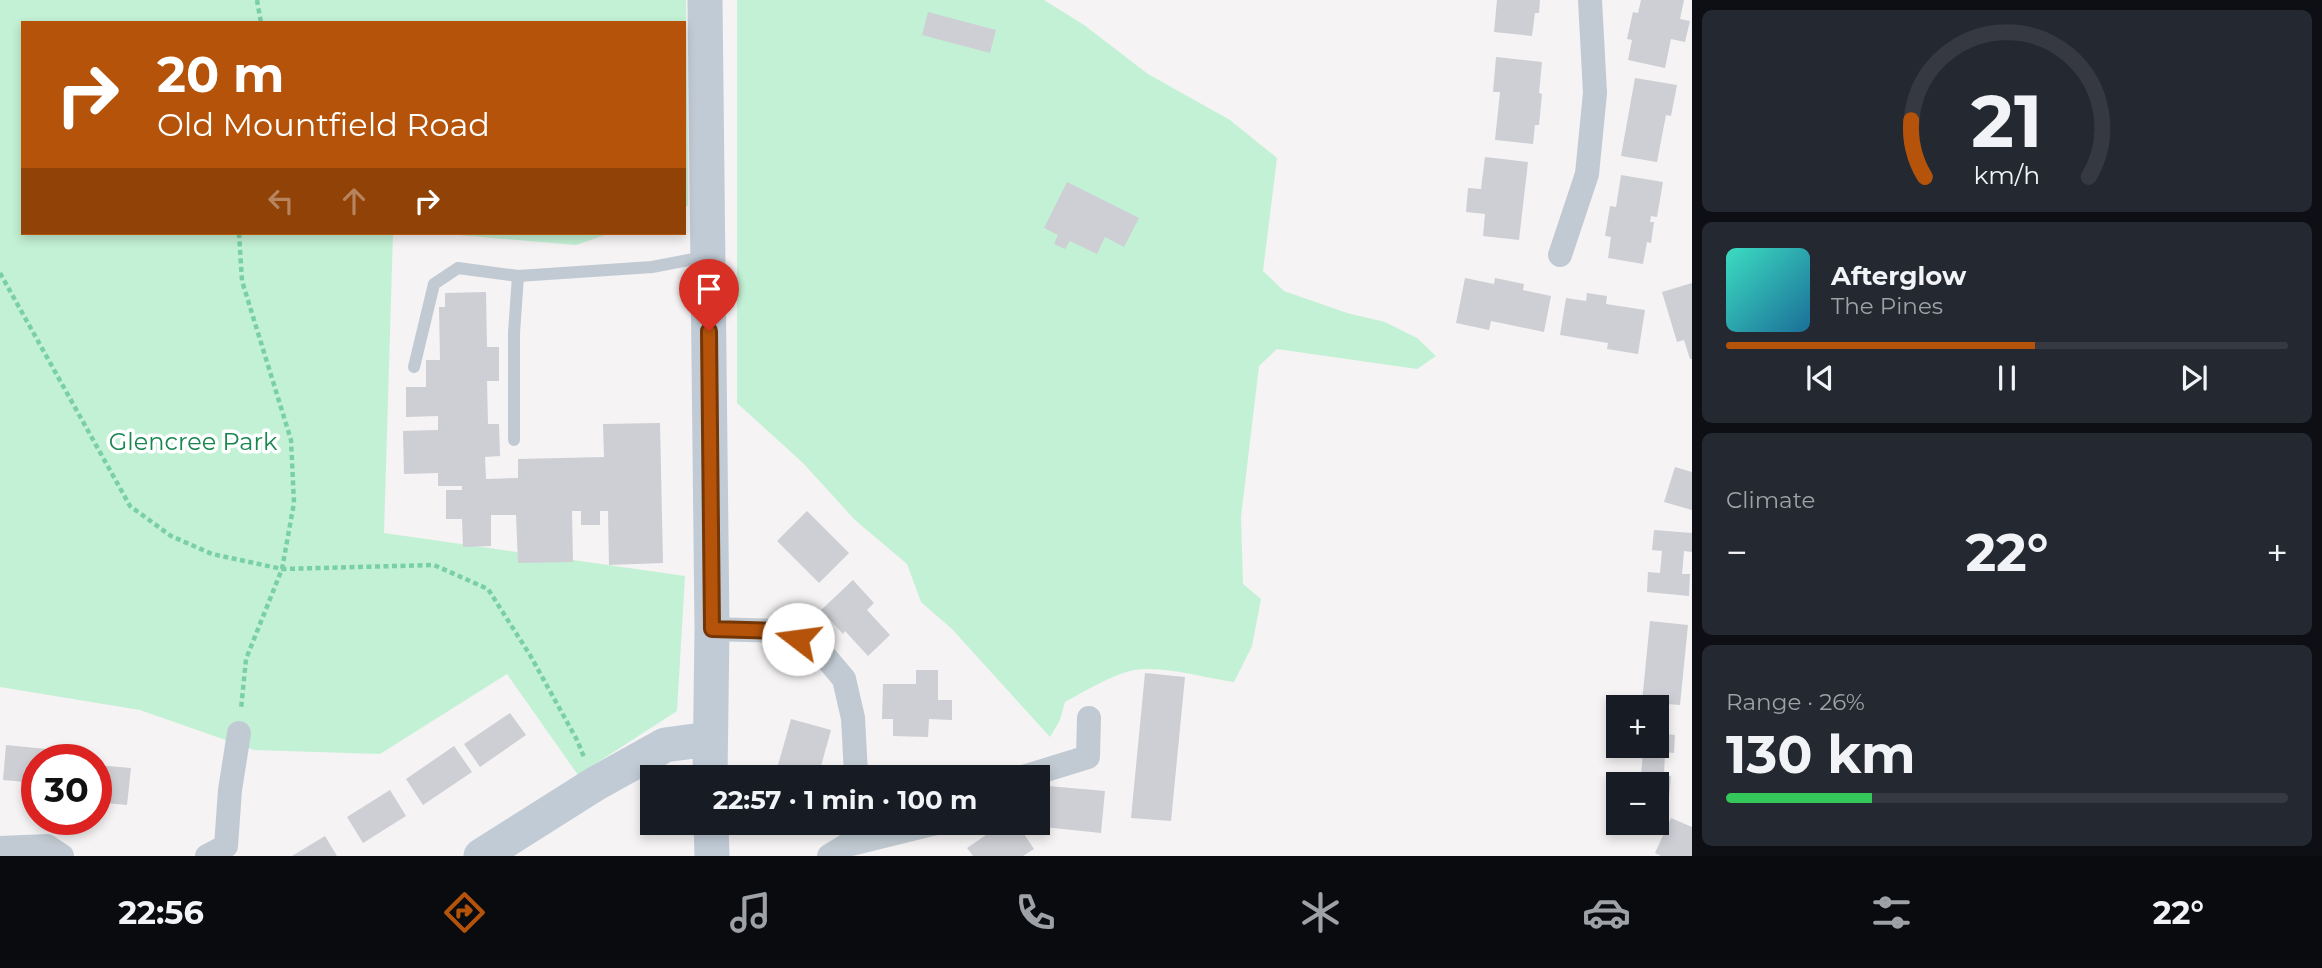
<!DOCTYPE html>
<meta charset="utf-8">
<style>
:root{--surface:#171b24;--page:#242831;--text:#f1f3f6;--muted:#9ea1a6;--line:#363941;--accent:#b45309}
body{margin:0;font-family:Montserrat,sans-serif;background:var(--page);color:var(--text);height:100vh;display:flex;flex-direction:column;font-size:26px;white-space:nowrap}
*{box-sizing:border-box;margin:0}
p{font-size:23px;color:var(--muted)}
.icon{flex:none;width:38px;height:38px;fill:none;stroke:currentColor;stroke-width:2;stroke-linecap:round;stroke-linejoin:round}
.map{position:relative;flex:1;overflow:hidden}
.details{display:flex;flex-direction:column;gap:10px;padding:10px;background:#0d0f14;width:630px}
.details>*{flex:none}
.top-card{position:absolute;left:21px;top:21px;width:665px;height:214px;border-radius:0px;box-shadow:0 4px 10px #0003;background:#b45309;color:#fff;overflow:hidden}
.tools{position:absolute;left:1606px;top:695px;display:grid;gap:14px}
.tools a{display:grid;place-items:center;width:63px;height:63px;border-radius:0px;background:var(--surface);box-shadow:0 4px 10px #0003;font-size:35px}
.speed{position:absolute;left:21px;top:744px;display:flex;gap:14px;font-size:35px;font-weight:700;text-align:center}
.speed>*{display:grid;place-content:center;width:91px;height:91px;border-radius:50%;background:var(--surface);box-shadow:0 4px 10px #0003;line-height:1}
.speed .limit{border:10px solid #d22;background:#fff;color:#111}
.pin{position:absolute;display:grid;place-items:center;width:60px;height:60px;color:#fff;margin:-72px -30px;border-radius:50% 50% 50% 0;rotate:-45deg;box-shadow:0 0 7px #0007}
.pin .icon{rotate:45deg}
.me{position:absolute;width:77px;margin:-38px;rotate:285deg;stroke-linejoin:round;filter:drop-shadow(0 0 5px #0008)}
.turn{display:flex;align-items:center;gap:24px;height:147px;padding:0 21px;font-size:32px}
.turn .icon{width:91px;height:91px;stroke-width:2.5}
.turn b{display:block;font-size:49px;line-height:60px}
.lanes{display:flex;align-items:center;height:66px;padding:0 21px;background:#0003;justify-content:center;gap:35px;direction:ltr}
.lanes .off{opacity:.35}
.big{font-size:52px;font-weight:700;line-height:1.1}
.details .card{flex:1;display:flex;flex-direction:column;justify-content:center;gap:10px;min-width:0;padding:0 24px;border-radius:10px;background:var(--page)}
.details .dial{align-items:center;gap:0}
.dial svg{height:182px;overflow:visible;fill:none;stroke:var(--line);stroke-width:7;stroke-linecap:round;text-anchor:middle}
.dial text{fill:var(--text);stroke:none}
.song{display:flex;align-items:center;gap:21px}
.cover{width:84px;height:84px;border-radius:10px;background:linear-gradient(135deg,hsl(170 70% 55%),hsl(200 70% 35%))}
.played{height:7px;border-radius:4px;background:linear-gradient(90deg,var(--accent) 55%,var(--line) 55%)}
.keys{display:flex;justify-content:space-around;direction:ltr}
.heat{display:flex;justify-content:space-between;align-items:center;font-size:38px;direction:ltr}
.charge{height:10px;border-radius:5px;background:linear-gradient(90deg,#34c759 26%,var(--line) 0)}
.trip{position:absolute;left:640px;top:765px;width:410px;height:70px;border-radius:0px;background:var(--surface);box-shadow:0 4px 10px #0003;font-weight:700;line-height:70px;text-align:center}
.menu{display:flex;height:112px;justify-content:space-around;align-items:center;background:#090b0e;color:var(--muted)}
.menu .icon{width:49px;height:49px}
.menu .selected{color:var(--accent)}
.menu b{font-size:32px;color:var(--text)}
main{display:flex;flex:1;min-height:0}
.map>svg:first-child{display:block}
.green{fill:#c3f1d5}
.building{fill:#cdcfd5}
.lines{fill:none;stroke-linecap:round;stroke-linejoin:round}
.path{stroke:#7ad0a6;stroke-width:4.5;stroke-dasharray:5 3.5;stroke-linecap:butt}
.lane{stroke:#c1cad2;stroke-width:12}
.street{stroke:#c1cad2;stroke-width:24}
.secondary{stroke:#c1cbd6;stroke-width:35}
.route-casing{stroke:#753606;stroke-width:18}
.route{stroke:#b45309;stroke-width:12}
.labels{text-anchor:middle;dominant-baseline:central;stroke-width:7;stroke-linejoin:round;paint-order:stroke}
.park-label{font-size:24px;fill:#17864f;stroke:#fff}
</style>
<main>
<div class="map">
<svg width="1692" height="856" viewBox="0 0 1692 856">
<rect width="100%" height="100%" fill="#f5f3f3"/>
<!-- green -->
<path class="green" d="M0,0h686l2,206 -4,1v-184h-661v210h370l-9,300 301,43 -8,135 -99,64 -71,-101 -127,80 -126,-4 -114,-40 -140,-23z
M737,0h307l40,25 64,49 82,46 47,38 -14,113 21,20 63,22 38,9 32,16 19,18 -19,13 -140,-20 -18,17 -18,151 2,67 18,15 -9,47 -18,36c-31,-4 -74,-18 -104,-11 -22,6 -45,20 -65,31l-5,18 -10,17 -98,-108 -31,-27 -14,-38 -52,-44 -52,-57 -66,-60z
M434,233h177l-35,12z"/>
<!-- building -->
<path class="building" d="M1497,0h43l-1,13h-4l-3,23 -38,-4z
M1641,0h43l-4,19 10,2 -5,21 -14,-3 -6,29 -37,-8 4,-20 -5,-1 6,-27 5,1z
M928,12l68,18 -6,23 -68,-18z
M1496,57l46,5 -3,31 3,1 -3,31h-4l-2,19 -38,-4 5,-48h-7z
M1635,78l42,7 -6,31 -5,-1 -9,47 -36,-6z
M1485,157l43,5 -9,78 -36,-4 2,-22 -19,-2 2,-24 13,1z
M1621,175l42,7 -6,35 -6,-1 -1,6h4l-3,21 -4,-1 -4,22 -35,-6 3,-21 -6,-1 5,-30 6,1z
M1067,182l72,36 -15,29 -19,-10 -8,17 -27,-13 -5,8 -11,-5 4,-9 -14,-7z
M1465,278l29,6 1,-6 29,6 -1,6 28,6 -7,36 -53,-11 -2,9 -33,-7z
M1692,283v76h-2l-6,-19 -7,2 -15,-50z
M486,292l1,55h12v34h-12l1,43h11l1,32 -15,1 1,22 32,-1v-19l86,-2 -1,-33 57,-1 3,140 -54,2 -1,-54h-8v14h-19v-14h-9l1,51 -55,1 -2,-48h-25v31l-28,1 -1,-28h-16v-29h16v-4h-24v-13l-34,1 -1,-43 35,-1v-14l-32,1v-30h20v-27h14l-1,-53h6v-14z
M1587,293l20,3 -1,8 39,6 -7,44 -31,-5 1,-6 -48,-8 6,-37 20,3z
M1675,467l17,5v38l-28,-8z
M807,511l42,42 -30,30 -42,-42z
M1654,530l38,3v19l-8,-1 -2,23h8l-1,22 -42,-4 1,-20 12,1 2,-22 -10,-1z
M853,580l21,23 -7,7 23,25 -22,21 -23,-25 -2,3 -22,-24z
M1650,621l38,4 -8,80 -38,-3z
M916,670h22v30h14v20l-23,-1 -1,18 -35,-1v-17h-11l1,-35h33z
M1145,673l40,4 -14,144 -40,-3z
M510,713l16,22 -46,32 -16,-23z
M791,719l40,11 -13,47 -43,-1z
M1657,733l18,2 -1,18 -9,-1 -1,23 7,1 -2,21 -12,-1v-12h-28v-11l12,1 2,-22 -10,-1 1,-5h23z
M6,745l51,5 -1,10h-19v23l-34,-3z
M454,746l18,26 -49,33 -17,-26z
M96,765l35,3 -4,37 -31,-3z
M1048,786l57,5 -4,42 -57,-6z
M390,790l16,26 -43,27 -16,-26z
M1671,818l21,9v29h-31l-6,-3z
M1005,822h11l18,27 -11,7h-50l-6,-8z
M325,836l12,20h-45z"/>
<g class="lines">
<!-- path -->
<path class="path" d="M257,0l4,23
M239,233l3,48 49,159 3,63 -12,66 -36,90 -5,50
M0,273l130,233 41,30 41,18 70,15 152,-4 54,24 42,66 47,85 7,17"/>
<!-- lane -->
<path class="lane" d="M414,367l20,-83 24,-16 60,8 134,-9 52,-10
M514,440v-107l4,-57"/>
<!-- street -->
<path class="street" d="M1560,255l27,-81 8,-81 -5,-93
M712,629l66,2 39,16 27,32 9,39 3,56
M1023,777l65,-20 1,-39
M0,848l47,-2 15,10
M207,856l19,-10 4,-56 9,-57
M829,856l18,-11 93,-23"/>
<!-- secondary -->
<path class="secondary" d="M705,0l7,629 -2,148
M711,822l1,34
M481,856l114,-72 70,-39 44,-6"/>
</g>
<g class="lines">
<defs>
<path id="route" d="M709,331l3,298 66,2 20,8"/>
</defs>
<!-- route casing -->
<use href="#route" class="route-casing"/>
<!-- route -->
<use href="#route" class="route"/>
</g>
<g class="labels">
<!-- park labels -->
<g class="park-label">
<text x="193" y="441">Glencree Park</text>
</g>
</g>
</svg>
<div class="tools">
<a>+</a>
<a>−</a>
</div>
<div class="speed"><div class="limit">30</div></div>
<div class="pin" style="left:709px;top:331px;background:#d93025"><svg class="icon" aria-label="arrive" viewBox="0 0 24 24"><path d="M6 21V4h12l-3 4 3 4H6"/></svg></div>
<svg class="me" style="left:798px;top:639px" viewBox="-20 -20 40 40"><circle r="19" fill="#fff"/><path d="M0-13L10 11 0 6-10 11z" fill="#b45309"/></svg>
<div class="trip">22:57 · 1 min · 100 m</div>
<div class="top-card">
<div class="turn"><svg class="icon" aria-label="right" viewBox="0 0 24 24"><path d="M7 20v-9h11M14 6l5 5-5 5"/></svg><div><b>20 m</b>Old Mountfield Road</div></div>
<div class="lanes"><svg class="icon off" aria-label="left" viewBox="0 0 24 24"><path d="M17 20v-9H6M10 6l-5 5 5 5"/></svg><svg class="icon off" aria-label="ahead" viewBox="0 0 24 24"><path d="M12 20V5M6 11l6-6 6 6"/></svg><svg class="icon" aria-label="right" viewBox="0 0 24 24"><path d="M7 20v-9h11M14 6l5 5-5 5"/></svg></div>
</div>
</div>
<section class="details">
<div class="card dial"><svg viewBox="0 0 100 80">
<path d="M14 69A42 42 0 1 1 86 69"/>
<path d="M14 69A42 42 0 0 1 8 44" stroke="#b45309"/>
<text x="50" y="56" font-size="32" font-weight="700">21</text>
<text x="50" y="72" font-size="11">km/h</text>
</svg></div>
<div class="card">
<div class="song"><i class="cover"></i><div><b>Afterglow</b><p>The Pines</p></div></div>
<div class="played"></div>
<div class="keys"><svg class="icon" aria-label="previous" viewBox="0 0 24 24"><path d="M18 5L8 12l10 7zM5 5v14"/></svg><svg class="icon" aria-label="pause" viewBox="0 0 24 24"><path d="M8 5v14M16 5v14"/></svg><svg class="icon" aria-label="next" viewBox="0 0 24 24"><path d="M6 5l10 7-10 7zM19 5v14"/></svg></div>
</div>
<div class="card"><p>Climate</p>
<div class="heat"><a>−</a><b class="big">22°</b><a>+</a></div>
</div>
<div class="card"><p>Range · 26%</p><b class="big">130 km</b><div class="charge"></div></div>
</section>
</main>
<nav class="menu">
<b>22:56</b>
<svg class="icon selected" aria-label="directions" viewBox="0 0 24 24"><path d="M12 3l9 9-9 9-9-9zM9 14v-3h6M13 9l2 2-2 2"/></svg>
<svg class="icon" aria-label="music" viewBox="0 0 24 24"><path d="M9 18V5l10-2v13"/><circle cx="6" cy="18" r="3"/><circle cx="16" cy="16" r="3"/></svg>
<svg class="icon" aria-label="phone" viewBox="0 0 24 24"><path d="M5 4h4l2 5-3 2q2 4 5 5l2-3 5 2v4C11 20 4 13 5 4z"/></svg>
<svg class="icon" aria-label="climate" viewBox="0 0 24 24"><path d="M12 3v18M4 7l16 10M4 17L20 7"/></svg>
<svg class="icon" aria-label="car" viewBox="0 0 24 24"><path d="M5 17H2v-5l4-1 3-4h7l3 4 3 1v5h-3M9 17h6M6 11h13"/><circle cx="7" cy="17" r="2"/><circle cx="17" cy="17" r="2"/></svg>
<svg class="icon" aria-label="filters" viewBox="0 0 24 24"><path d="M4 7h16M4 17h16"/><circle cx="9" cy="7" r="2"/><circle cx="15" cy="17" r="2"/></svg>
<b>22°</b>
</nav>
